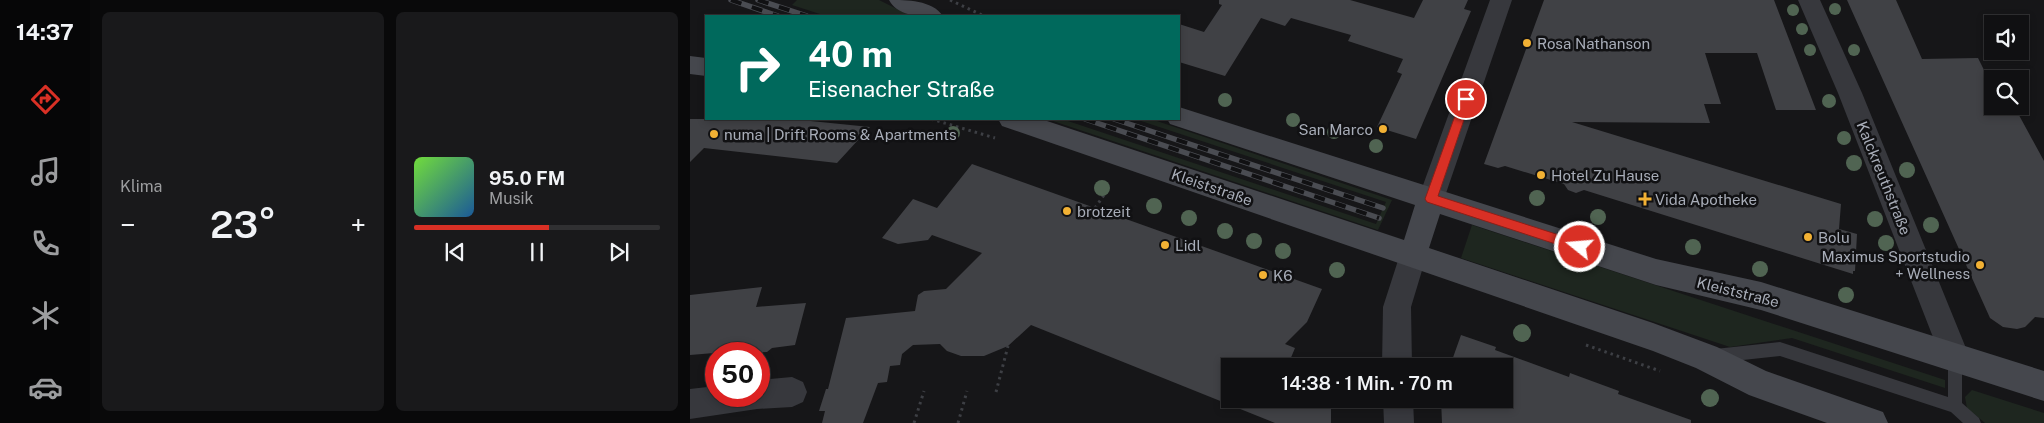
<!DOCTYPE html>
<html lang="de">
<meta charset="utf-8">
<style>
:root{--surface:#101012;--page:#19191b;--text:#f1f3f6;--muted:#9c9d9f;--line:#303032;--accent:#d93025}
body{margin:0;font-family:"Public Sans",sans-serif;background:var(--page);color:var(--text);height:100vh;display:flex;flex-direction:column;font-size:19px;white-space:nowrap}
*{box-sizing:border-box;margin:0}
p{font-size:16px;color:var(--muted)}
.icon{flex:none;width:28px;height:28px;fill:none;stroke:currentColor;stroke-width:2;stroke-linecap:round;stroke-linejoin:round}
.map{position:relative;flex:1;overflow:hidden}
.details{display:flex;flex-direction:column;gap:12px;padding:12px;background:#09090a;width:600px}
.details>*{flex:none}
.top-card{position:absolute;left:15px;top:15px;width:475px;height:105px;border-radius:0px;box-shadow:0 2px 8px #0003,0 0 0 1px var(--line);background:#00695c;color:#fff;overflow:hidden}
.buttons{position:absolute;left:1294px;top:15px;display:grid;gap:10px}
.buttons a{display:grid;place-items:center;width:45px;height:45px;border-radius:0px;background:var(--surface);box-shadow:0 2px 8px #0003,0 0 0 1px var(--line);font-size:25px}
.speed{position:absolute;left:15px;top:342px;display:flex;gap:10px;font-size:25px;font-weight:700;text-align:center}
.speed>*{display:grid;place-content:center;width:65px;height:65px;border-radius:50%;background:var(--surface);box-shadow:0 2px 8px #0003,0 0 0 1px var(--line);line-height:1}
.speed .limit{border:8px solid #d22;background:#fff;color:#111}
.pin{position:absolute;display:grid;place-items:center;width:42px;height:42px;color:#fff;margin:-21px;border:2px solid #fff;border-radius:50%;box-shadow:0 1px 5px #0007}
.me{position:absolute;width:55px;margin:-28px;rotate:287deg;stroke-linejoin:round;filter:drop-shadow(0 0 4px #0008)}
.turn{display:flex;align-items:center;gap:18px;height:105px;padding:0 20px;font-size:22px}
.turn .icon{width:65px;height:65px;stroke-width:2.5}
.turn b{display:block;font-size:35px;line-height:42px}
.big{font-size:38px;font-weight:600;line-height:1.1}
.details .tile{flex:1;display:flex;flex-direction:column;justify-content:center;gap:8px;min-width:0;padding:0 18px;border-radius:8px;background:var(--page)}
.song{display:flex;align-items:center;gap:15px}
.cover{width:60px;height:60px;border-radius:8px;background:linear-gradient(135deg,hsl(100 70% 55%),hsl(210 70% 35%))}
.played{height:5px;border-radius:2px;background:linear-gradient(90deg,var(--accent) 55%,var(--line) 55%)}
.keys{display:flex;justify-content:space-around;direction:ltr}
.heat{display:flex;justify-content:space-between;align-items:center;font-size:28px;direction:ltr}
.details .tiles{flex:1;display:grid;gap:12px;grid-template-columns:repeat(2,1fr)}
.trip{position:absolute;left:531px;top:358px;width:292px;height:50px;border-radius:0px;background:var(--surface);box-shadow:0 2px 8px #0003,0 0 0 1px var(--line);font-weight:600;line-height:50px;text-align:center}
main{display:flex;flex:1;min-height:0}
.tabs{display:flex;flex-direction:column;width:90px;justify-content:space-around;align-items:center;background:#060607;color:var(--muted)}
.tabs .icon{width:35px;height:35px}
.tabs .current{color:var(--accent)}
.tabs b{font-size:22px;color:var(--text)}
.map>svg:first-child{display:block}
.green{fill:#1e261f}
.building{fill:#404145}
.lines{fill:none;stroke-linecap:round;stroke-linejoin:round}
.path{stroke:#3d3f44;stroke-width:3;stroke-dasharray:2.5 4;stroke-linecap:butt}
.service{fill:#37383d;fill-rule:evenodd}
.minor{fill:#37383d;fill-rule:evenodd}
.secondary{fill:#45474d;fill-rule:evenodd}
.rail-casing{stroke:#4a4c52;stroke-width:5.5}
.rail{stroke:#111113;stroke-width:4;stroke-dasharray:11;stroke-linecap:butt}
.tree{fill:#506452}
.route{fill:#d93025;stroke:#8d1f18}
.poi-dot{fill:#f2b134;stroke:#111113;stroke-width:2}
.labels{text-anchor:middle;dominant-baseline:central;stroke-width:5;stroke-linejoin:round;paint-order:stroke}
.poi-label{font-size:15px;fill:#a8adb8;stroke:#111113;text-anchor:start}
.street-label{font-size:15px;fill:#a8adb8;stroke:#111113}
</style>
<main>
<nav class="tabs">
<b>14:37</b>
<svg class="icon current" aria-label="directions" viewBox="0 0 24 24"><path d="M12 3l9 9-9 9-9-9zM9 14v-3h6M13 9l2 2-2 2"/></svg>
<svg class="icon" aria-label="music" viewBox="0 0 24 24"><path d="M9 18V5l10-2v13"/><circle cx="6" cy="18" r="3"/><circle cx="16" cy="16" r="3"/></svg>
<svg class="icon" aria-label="phone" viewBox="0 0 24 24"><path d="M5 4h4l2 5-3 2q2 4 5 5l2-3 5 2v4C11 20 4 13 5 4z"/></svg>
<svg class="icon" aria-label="climate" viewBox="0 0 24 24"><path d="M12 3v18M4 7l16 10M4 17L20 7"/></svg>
<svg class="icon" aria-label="car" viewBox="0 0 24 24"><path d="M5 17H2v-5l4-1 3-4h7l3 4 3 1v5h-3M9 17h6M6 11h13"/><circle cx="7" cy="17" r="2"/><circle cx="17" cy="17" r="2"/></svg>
</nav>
<section class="details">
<div class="tiles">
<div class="tile"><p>Klima</p>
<div class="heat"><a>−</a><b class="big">23°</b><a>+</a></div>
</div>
<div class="tile">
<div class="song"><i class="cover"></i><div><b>95.0 FM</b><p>Musik</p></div></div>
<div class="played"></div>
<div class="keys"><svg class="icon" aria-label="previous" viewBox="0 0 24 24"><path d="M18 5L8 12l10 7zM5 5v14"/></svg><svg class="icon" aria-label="pause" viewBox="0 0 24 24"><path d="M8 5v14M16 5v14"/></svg><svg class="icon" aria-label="next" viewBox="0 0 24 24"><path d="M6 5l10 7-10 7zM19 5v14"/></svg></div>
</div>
</div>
</section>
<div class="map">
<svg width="1354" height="423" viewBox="0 0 1354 423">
<rect width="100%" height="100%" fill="#161618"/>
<!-- green -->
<path class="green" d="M107,0h82l32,16h-85l-34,-11z
M357,119h15l314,105 10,-22 -251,-83h16l241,81 -14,30z
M782,225l473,155v8l-153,-50 -62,9 -269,-89z
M1282,390l72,23v10h-59l-18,-15 -2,-11z"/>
<!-- building -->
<path class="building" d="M529,0h131l64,18 9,-18h45l-4,9 7,2 -55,128 -39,-12 25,-53 -5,-2 6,-13 -55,-18 3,-6 -60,-17 -6,8 -24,-8 -36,58 -46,-14v-38l25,8 18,-27 -3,-1z
M854,0h230l42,110h-40l-19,-57h-52l16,51h-17l6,19 -138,-1 269,82 -2,25 18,5 -2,37h-2v3l-269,-84 -8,3 -8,-3 -4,-6 -59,-18 -7,2 -14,-4z
M1157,0h49l26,59 56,-1 9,18h10l2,3h-7v27h22l30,55v157l-9,-1 -10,10 -8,2 -14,-2 -13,-9z
M0,119h101l79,8 -33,36 -133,-15 -14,14z
M282,164l350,125 -15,33 -22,22 10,4 -5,12 17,6h-77v33h101v24h-56l-244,-98 -23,21 -24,10h-23l-14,-5 -7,-7 -27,1 -11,9 -2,11 -10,1 -3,16 -9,1 -15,40h-41l3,-12h-6l7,-22h2l18,-71 69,-7 3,-16 6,-4 22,-2 36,-36 -50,-18 -4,5 -30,4 -16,-6 31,-39 24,9z
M72,287l-6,20 50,-4 -11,42 -23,3 -5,4 -15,1 -2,-3 -60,5v-60z
M771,335l35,12 -1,3 74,27 1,-4 49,18 -1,3 73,26v3h-249l-1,-24h64v-33h-55z"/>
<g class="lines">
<!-- path -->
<path class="path" d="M260,0l34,16
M241,119l64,19
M405,208l9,-13
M896,345l74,26
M306,392l12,-46
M224,423l10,-32
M268,423l9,-32"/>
<!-- service -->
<path class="service" d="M1090,342l168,55v-39l2,-5 5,-2 5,2 2,5v45l17,15 2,5h-18l-12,-11 -171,-56 -65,7 -5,-2 -2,-5 2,-5 5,-2z"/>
<!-- minor -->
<path class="minor" d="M800,0h22l-68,199 -4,8 -9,3 -9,-3 -4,-8z
M1108,0h22l42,93 108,265 -5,10 -10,4 -10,-4 -107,-275z
M723,242l10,3 4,9 -16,53 1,59h-30l1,-59 20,-62z
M102,377l11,5 4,10 -4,10 -11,5 -35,2 -67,10v-30l26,-3v10h43v-16z
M693,399h30l1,24h-30z"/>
<!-- secondary -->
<path class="secondary" d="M199,0c18,0 43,0 54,16 -19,1 -44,2 -54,-16z
M0,56l16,2v18l-16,-2z
M489,107l477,152 105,23 283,89v30l-283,-91 -105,-25 -216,-71 -11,34 224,75 64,24 49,24 117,41 5,11h-61l-78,-28 -53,-27 -43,-17 -651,-225 -4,-7h43l363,121 11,-35 -245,-81 -3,-5h12z"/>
<defs>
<path id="rail" d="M41,0l47,16
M68,0l49,16
M395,119l294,99
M424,119l269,89"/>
</defs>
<!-- rail casing -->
<use href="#rail" class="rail-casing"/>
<!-- rail -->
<use href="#rail" class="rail"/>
</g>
<!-- trees -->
<g class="tree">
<circle cx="1145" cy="9" r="6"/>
<circle cx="1103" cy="10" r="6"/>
<circle cx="1112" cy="29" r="6"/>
<circle cx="1120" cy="50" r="6"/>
<circle cx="1164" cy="50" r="6"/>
<circle cx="535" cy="100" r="7"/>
<circle cx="1139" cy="101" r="7"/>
<circle cx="603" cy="120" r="7"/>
<circle cx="644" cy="132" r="7"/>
<circle cx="263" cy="133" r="7"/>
<circle cx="1154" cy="138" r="7"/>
<circle cx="686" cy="146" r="7"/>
<circle cx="1164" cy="163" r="8"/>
<circle cx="1217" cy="170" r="8"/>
<circle cx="412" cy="188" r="8"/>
<circle cx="847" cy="198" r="8"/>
<circle cx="464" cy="206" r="8"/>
<circle cx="908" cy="217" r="8"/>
<circle cx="499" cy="218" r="8"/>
<circle cx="1185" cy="219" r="8"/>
<circle cx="1241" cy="225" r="8"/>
<circle cx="535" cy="231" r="8"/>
<circle cx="564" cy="241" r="8"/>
<circle cx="1196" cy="243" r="8"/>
<circle cx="1003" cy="247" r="8"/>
<circle cx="593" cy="251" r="8"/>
<circle cx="1070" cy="269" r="8"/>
<circle cx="647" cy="270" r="8"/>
<circle cx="1156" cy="295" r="8"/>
<circle cx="832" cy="333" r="9"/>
<circle cx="1020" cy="398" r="9"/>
</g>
<!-- route -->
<path class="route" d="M776,95l5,4 -33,97 146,47 1,4 -1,4 -4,1 -153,-50 -2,-3 36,-100z"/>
<!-- markers -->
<g class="poi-dot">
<circle cx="837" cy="43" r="5"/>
<circle cx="693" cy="129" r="5"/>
<circle cx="24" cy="134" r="5"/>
<circle cx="851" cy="175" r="5"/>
<path d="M952.5 191.5h5v5h5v5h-5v5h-5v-5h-5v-5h5z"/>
<circle cx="377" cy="211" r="5"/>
<circle cx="1118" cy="237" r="5"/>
<circle cx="475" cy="245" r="5"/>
<circle cx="1290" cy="265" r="5"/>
<circle cx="573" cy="275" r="5"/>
</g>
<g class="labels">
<!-- poi labels -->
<g class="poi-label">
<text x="847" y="43">Rosa Nathanson</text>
<text x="683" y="129" text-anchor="end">San Marco</text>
<text x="34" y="134">numa | Drift Rooms &amp; Apartments</text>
<text x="861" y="175">Hotel Zu Hause</text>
<text x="965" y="199">Vida Apotheke</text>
<text x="387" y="211">brotzeit</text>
<text x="1128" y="237">Bolu</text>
<text x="485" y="245">Lidl</text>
<text x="1280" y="256" text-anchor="end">Maximus Sportstudio<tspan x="1280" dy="17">+ Wellness</tspan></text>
<text x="583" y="275">K6</text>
</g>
<!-- street labels -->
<g class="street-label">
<text transform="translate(1194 178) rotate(68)">Kalckreuthstraße</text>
<text transform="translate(522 187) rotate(19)">Kleiststraße</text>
<text transform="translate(1048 292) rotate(14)">Kleiststraße</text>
</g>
</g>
</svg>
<div class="buttons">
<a><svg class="icon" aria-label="sound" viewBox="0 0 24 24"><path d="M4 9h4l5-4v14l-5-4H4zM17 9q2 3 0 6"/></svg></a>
<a><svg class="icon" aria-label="search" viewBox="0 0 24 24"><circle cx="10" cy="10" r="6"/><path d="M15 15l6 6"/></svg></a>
</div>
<div class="speed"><div class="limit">50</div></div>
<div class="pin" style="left:776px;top:99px;background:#d93025"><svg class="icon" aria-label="arrive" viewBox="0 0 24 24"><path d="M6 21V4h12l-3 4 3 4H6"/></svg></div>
<svg class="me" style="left:890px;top:247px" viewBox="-20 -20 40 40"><circle r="17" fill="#d93025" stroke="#fff" stroke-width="3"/><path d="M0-11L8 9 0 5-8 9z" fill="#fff"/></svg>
<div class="trip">14:38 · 1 Min. · 70 m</div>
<div class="top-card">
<div class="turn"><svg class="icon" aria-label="right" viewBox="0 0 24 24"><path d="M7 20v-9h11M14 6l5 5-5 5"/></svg><div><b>40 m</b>Eisenacher Straße</div></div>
</div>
</div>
</main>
